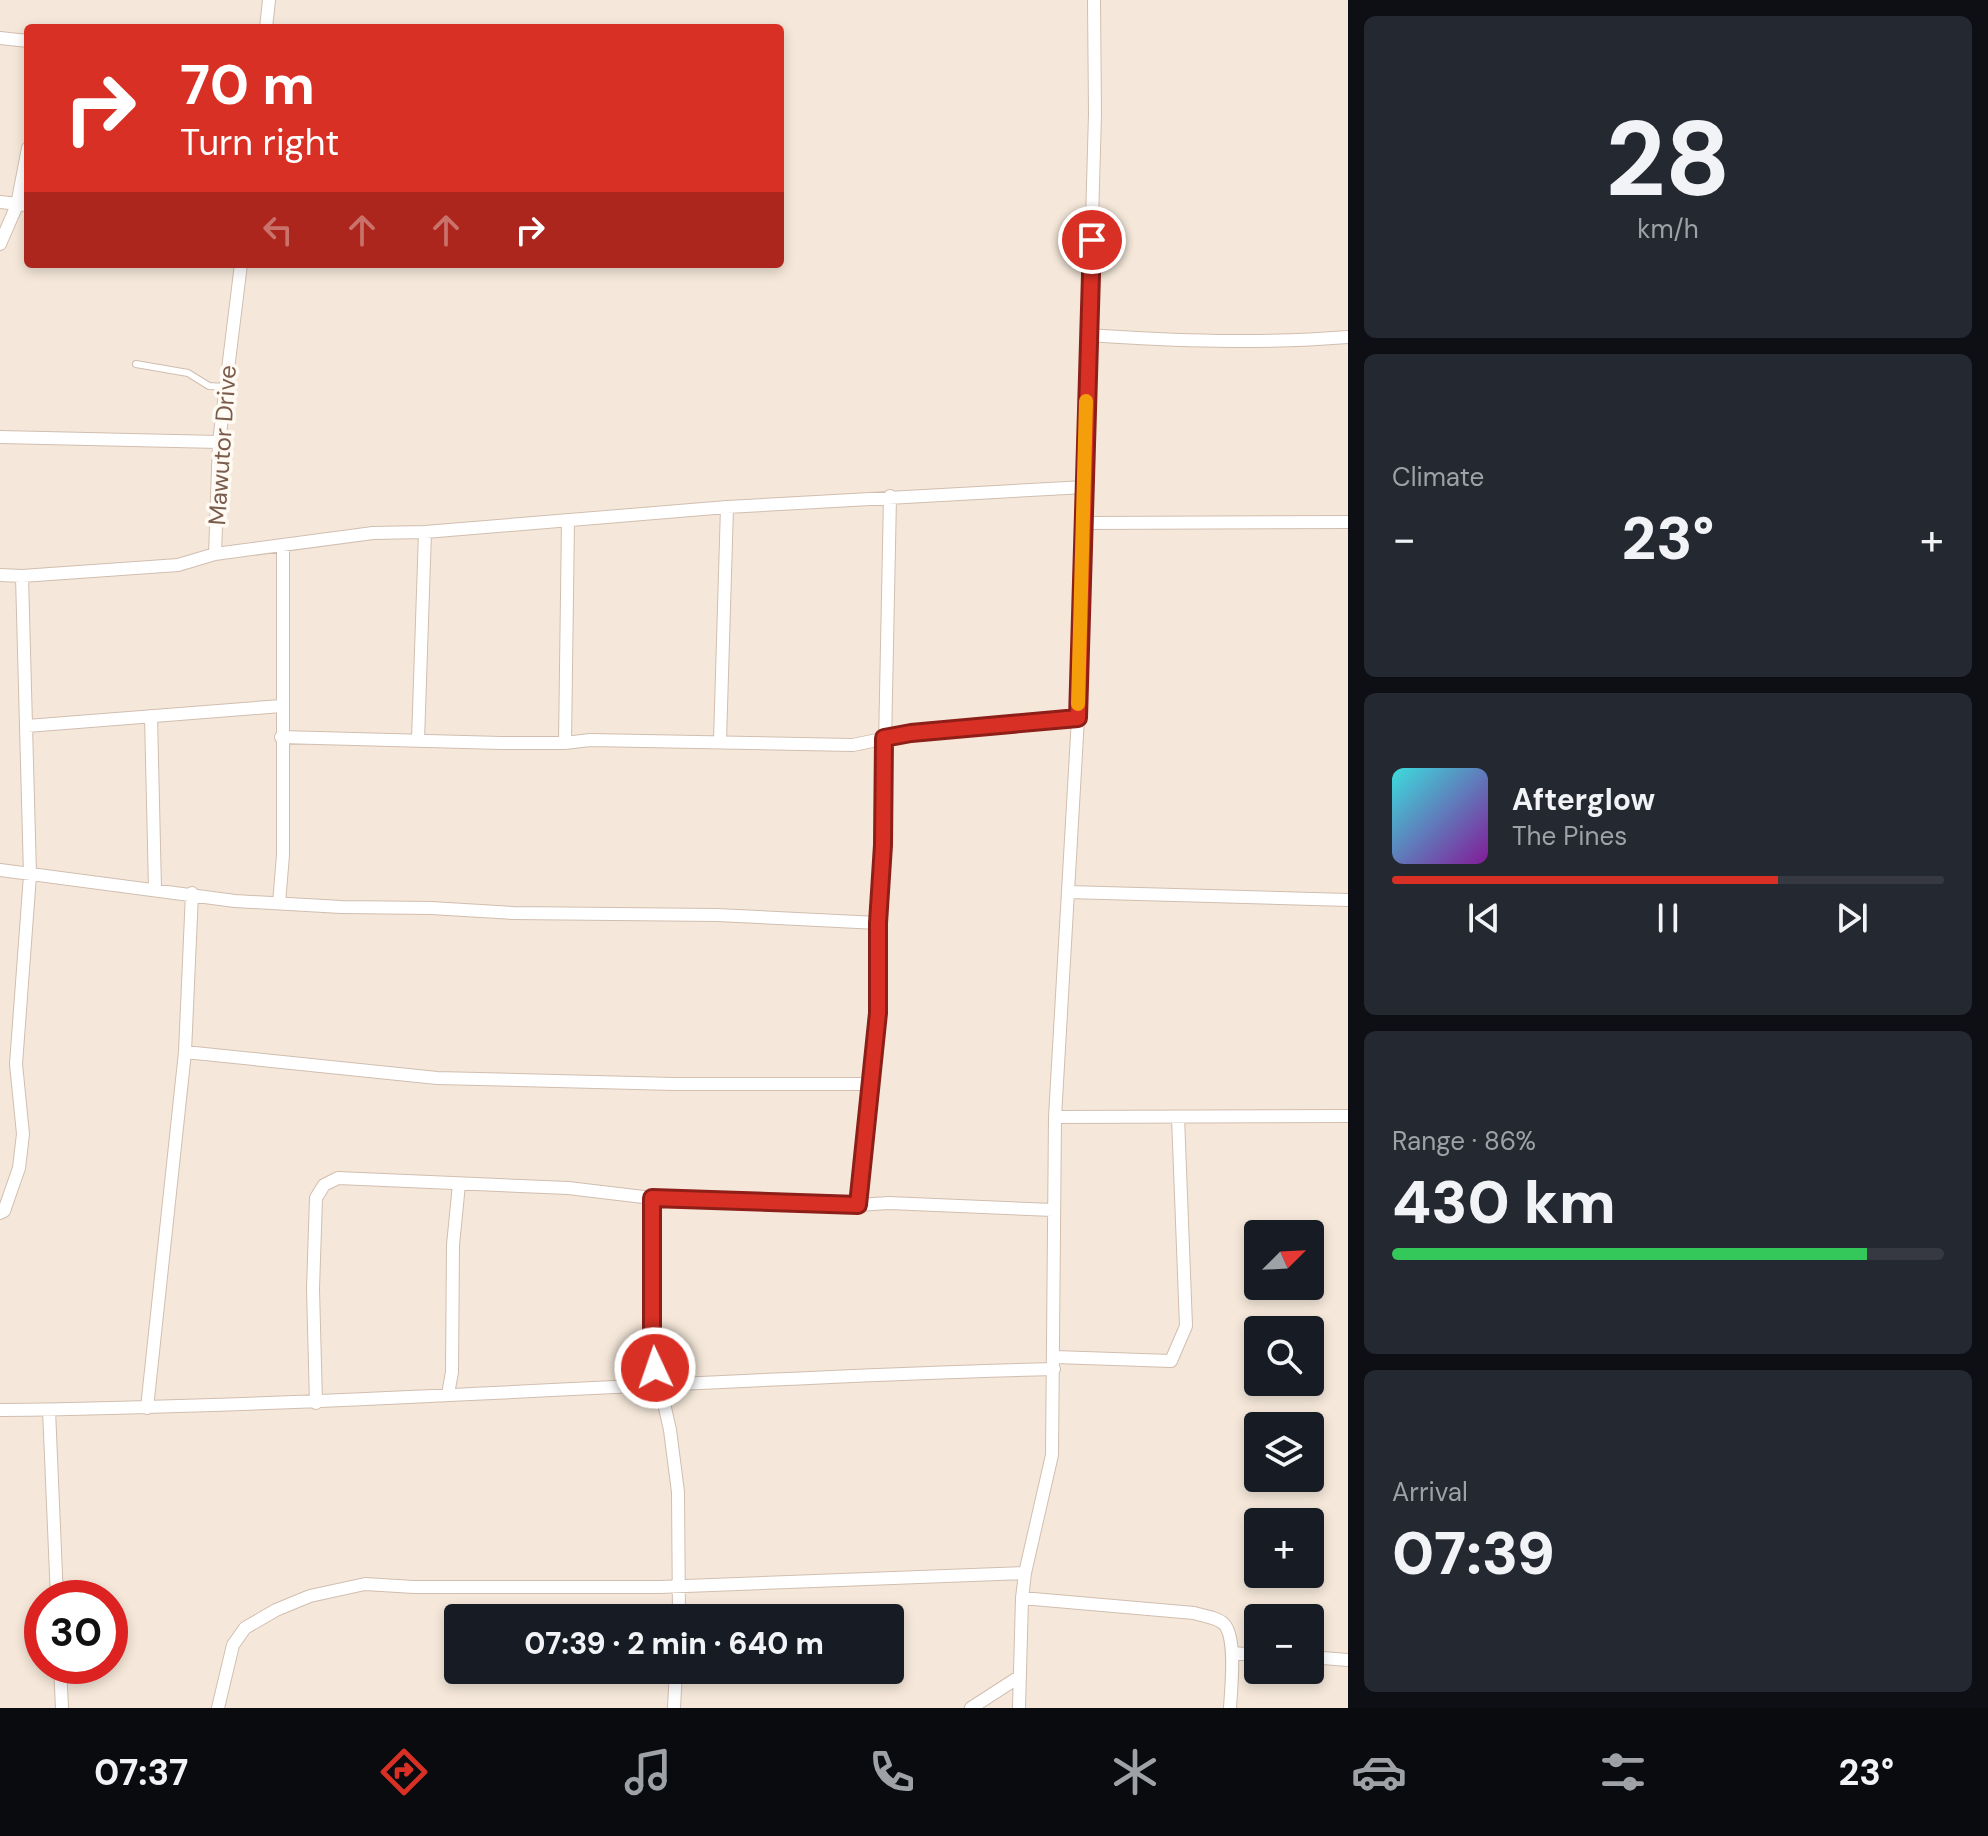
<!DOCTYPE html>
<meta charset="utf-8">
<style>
:root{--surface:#171b24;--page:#242831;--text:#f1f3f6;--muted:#9ea1a6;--line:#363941;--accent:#d93025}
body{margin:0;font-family:"DM Sans",sans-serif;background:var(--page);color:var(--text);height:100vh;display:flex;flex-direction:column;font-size:30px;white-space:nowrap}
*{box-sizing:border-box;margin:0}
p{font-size:26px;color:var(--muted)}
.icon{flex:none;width:44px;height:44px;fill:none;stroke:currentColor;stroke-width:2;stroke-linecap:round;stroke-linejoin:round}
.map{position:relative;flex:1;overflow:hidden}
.details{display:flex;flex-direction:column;gap:16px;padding:16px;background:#0d0f14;width:640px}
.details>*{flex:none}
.banner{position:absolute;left:24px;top:24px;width:760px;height:244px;border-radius:8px;box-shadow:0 4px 12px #0003;background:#d93025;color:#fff;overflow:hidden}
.needle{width:52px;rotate:66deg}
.tools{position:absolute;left:1244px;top:1220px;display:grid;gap:16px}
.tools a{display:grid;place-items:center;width:80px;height:80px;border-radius:8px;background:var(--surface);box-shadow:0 4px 12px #0003;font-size:40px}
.speed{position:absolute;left:24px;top:1580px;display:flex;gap:16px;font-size:40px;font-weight:700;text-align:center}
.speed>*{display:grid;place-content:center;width:104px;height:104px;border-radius:50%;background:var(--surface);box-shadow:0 4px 12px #0003;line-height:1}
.speed .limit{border:12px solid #d22;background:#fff;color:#111}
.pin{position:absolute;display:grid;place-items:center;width:68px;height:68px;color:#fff;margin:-34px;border:4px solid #fff;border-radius:50%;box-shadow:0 2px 8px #0007}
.me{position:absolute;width:88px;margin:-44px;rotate:357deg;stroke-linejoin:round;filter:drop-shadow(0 0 6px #0008)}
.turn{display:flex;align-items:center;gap:28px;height:168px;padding:0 24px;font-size:36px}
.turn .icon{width:104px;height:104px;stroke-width:2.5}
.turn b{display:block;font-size:56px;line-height:68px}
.lanes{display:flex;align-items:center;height:76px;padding:0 24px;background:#0003;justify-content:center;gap:40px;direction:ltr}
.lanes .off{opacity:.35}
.big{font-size:60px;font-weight:800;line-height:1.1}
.details .tile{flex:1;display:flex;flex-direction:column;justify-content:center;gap:12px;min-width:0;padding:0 28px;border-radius:12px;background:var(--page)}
.details .dial{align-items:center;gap:0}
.dial b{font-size:104px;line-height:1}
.song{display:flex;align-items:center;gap:24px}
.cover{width:96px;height:96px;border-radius:12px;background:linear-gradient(135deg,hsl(180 70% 55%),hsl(290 70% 35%))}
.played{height:8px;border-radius:4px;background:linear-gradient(90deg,var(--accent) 70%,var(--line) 70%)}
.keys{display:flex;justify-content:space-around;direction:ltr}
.heat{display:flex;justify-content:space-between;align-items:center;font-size:44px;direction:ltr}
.charge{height:12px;border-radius:6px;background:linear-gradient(90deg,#34c759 86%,var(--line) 0)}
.trip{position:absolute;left:444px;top:1604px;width:460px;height:80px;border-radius:8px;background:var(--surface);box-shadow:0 4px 12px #0003;font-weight:800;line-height:80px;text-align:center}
.tab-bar{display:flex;height:128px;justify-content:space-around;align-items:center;background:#090b0e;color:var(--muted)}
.tab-bar .icon{width:56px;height:56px}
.tab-bar .selected{color:var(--accent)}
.tab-bar b{font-size:36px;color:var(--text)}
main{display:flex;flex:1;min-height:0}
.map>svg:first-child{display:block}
.residential{fill:#f5e8da;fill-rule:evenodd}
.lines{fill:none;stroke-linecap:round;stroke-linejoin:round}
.lane-casing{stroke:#d1beb0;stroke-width:8}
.street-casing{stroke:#d1beb0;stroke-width:14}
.lane{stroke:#fff;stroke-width:6}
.street{stroke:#fff;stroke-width:12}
.route-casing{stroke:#8d1f18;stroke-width:20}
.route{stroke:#d93025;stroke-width:14}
.slow{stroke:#f59e0b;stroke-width:14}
.labels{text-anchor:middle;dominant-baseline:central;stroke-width:7;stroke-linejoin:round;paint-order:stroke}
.street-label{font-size:24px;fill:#7a5c4d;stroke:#fffaf3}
</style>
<main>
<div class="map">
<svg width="1348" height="1708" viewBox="0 0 1348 1708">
<rect width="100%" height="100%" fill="#fdf6ec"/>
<!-- residential -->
<path class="residential" d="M0,0h1348v1708h-1348zM28,28h752v236h-752zM1258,1234h52v52h-52zM1258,1330h52v52h-52zM1258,1426h52v52h-52zM1258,1522h52v52h-52zM42,1598h68v68h-68zM458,1618h432v52h-432zM1258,1618h52v52h-52z"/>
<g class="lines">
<defs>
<path id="lane" d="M136,364l52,9 21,13 16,1"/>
<path id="street" d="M266,28l3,-28
M0,38l28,3
M0,202l28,3
M0,244l17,-39 11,-57
M1089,335c87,6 172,9 259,2
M0,437l219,5
M1084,523l264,-1
M215,554l158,-21 52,-1 302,-25 358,-20
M0,575l22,1 156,-11 37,-11 4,-112 22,-178
M151,716l4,173
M27,726l254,-20
M281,737l220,6h64l25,-3 263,5 58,-12 167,-15
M418,740l7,-208
M720,741l7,-234
M565,743l3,-223
M0,870l235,31 106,6 90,1 82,5 204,2 161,8
M1068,892l280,8
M279,903l4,-48v-310
M185,1052l252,26 237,6h195
M1055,1117l293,-1
M652,1198v152l18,80 8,62 1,126
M858,1205l20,-192v-90l5,-78 7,-349
M0,1213l4,-2 15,-43 4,-34 -7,-70 14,-189 -8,-299
M1055,1357l116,4 15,-35 -8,-209
M448,1394l4,-22 1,-127 6,-61
M316,1403l-3,-114 3,-91 8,-13 14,-7 230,10 84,10 57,2 149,5 31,-2 164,7
M147,1408l38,-356 7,-159
M0,1410c352,-4 702,-32 1054,-41
M49,1410l8,188
M1022,1598l172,15c9,3 23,4 30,11 13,14 7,65 6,84
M1232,1653l26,2
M1310,1657l38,3
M60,1666l2,42
M218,1708l15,-63 12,-17 31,-18 34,-14 55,-12 49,3h246l365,-14
M674,1708l2,-38
M971,1708l48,-31
M1019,1708l3,-110 3,-25 27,-118 3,-338 23,-399 17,-604 -1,-114"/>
</defs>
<!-- lane casing -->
<use href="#lane" class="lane-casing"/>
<!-- street casing -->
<use href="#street" class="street-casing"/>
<!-- lane -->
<use href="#lane" class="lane"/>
<!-- street -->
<use href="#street" class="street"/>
</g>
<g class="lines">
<defs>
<path id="route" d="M655,1368l-3,-18v-152l206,7 20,-192v-90l5,-78 1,-107 27,-5 167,-15 14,-478"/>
</defs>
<!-- route casing -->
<use href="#route" class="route-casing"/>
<!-- route -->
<use href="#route" class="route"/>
<!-- slow -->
<path class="slow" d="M1078,704l8,-303"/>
</g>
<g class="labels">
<!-- street labels -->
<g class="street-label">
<text transform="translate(222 445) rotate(-86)">Mawutor Drive</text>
</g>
</g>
</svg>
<div class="tools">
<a><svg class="needle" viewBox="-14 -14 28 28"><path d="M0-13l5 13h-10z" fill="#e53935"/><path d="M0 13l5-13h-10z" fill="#9ea1a6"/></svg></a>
<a><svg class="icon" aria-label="search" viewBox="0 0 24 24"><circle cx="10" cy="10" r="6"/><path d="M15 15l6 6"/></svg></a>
<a><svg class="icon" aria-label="layers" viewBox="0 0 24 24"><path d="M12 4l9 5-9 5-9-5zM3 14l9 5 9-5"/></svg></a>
<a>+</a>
<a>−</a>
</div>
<div class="speed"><div class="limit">30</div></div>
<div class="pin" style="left:1092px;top:240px;background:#d93025"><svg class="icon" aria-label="arrive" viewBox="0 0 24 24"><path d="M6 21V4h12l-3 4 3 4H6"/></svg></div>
<svg class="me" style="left:655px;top:1368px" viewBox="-20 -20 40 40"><circle r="17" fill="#d93025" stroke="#fff" stroke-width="3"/><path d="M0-11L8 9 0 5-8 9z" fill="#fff"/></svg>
<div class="trip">07:39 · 2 min · 640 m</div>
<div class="banner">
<div class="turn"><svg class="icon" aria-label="right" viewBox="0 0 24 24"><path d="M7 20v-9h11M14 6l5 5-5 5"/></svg><div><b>70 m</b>Turn right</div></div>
<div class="lanes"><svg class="icon off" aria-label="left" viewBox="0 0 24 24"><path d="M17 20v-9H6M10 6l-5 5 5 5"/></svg><svg class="icon off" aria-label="ahead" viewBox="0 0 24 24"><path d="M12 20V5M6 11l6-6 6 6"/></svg><svg class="icon off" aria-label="ahead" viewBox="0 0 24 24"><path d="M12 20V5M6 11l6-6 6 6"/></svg><svg class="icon" aria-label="right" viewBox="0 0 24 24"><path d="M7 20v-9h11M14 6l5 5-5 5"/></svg></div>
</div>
</div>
<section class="details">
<div class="tile dial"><b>28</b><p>km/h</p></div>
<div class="tile"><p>Climate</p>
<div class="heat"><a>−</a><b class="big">23°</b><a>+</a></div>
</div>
<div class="tile">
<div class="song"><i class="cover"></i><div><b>Afterglow</b><p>The Pines</p></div></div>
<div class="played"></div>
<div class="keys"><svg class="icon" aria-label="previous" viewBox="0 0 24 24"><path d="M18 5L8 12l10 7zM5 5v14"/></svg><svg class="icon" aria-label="pause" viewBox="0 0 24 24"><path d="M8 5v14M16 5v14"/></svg><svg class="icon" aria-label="next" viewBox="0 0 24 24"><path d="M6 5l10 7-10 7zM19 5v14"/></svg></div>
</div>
<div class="tile"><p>Range · 86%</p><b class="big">430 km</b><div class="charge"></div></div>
<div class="tile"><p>Arrival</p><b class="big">07:39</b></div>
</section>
</main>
<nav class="tab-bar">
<b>07:37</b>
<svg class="icon selected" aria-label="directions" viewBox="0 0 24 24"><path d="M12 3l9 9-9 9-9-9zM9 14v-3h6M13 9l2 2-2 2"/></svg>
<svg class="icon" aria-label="music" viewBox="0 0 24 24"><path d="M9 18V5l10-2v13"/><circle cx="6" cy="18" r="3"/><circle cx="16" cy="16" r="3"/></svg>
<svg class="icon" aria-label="phone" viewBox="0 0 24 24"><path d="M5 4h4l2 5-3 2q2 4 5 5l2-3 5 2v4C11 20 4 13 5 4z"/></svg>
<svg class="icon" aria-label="climate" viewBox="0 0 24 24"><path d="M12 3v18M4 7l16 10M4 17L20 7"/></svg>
<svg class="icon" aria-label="car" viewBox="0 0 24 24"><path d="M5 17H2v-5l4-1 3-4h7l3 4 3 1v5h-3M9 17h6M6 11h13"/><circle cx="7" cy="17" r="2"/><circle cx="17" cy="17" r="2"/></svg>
<svg class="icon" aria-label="filters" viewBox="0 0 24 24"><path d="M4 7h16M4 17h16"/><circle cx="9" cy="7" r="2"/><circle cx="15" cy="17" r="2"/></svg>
<b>23°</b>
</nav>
